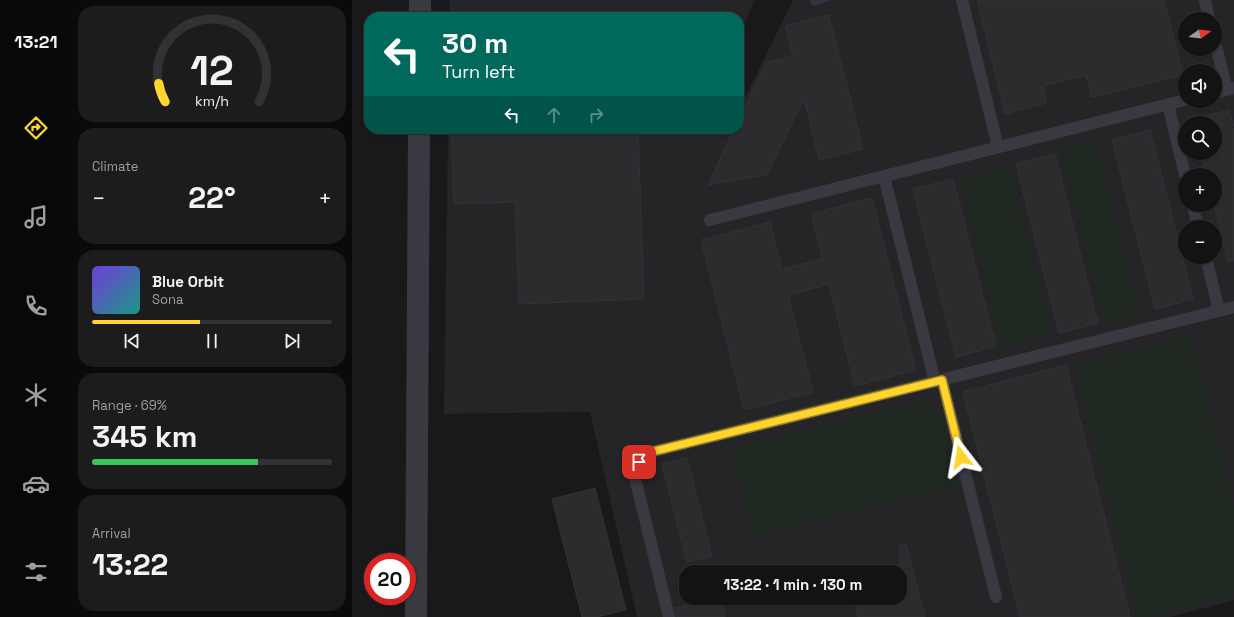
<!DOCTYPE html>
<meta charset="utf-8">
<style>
:root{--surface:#131314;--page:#1c1c1d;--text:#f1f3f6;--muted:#9d9ea0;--line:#323234;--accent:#ffd42d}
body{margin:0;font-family:"Space Grotesk",sans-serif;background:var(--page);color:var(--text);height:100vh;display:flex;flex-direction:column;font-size:15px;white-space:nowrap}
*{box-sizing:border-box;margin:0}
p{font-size:13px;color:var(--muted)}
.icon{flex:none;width:22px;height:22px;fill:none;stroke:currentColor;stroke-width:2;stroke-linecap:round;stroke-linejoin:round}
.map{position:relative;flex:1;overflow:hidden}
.sheet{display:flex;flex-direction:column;gap:6px;padding:6px;background:#0a0a0b;width:280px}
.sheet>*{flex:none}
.banner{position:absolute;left:12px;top:12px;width:380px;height:122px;border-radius:16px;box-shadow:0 1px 3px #0004,0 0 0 1px var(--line);background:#00695c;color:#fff;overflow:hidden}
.needle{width:26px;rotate:76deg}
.fabs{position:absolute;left:826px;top:12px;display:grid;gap:8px}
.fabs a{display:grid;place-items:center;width:44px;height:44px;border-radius:50%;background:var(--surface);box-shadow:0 1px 3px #0004,0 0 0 1px var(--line);font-size:20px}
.speed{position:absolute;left:12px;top:553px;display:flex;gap:8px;font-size:20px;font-weight:700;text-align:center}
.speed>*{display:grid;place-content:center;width:52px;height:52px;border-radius:50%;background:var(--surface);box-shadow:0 1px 3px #0004,0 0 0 1px var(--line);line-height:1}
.speed .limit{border:6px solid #d22;background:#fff;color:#111}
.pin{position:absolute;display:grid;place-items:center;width:34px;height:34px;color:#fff;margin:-17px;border-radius:8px;box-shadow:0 2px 6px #0006}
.me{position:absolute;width:44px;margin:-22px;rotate:346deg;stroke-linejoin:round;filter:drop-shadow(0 0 3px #0008)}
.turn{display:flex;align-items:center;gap:14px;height:84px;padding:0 12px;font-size:18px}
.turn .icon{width:52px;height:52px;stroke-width:2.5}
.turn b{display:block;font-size:28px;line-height:34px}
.lanes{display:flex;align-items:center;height:38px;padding:0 12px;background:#0003;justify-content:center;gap:20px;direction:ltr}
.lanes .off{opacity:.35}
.big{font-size:30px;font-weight:800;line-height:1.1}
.sheet .tile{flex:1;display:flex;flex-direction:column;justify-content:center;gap:6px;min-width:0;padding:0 14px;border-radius:16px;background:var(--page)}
.sheet .dial{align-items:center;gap:0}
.dial svg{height:104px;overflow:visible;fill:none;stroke:var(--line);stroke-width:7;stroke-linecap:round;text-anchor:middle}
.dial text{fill:var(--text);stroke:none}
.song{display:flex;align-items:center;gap:12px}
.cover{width:48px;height:48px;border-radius:6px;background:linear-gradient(135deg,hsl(260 70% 55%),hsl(170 70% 35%))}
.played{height:4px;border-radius:2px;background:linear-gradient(90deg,var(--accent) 45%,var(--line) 45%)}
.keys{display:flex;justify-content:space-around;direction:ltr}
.heat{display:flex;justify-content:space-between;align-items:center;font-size:22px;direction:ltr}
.charge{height:6px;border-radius:3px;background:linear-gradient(90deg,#34c759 69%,var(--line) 0)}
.trip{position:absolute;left:327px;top:565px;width:228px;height:40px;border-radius:16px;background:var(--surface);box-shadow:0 1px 3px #0004,0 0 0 1px var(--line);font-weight:800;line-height:40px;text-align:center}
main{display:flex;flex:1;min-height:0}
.menu{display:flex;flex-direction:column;width:72px;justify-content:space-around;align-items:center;background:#080808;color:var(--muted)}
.menu .icon{width:28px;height:28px}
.menu .current{color:var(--accent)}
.menu b{font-size:18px;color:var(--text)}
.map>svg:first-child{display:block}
.built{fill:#252528;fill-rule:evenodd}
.green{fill:#1e2720}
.water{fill:#2d3541}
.building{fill:#2c2c2f;stroke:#333237}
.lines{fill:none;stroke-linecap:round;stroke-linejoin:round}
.service{stroke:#393941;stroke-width:12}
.tertiary{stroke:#393941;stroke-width:22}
.route-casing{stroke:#a68a1d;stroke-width:10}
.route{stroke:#ffd42d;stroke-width:7}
</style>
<main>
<nav class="menu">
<b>13:21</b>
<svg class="icon current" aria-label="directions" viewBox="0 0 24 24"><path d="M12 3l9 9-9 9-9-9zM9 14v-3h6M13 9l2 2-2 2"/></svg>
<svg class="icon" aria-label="music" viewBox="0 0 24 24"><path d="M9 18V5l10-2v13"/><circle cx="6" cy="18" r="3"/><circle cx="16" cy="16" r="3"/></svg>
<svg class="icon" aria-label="phone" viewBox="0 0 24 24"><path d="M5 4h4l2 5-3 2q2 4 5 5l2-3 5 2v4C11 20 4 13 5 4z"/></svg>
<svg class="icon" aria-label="climate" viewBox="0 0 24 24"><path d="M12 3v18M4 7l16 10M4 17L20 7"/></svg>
<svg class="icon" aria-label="car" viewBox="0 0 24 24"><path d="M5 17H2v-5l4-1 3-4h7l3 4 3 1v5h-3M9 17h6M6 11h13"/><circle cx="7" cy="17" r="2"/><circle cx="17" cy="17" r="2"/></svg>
<svg class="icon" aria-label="filters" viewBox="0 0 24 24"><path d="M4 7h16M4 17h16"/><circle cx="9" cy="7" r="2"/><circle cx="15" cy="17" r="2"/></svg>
</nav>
<section class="sheet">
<div class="tile dial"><svg viewBox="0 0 100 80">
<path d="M14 69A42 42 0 1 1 86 69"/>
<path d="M14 69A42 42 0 0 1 9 55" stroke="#ffd42d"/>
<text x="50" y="56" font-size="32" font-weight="700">12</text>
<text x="50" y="72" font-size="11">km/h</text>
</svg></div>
<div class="tile"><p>Climate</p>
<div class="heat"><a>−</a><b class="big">22°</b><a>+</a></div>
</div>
<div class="tile">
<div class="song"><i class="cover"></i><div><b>Blue Orbit</b><p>Sona</p></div></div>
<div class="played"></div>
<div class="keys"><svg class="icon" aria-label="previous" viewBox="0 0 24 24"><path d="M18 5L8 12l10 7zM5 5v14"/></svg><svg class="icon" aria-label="pause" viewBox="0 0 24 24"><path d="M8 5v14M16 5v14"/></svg><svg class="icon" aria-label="next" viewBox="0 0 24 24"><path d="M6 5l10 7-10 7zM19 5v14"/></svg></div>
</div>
<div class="tile"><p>Range · 69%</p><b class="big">345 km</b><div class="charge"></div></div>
<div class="tile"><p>Arrival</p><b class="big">13:22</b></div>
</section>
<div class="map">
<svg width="882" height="617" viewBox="0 0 882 617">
<rect width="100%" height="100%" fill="#19191b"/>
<!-- built -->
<path class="built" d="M98,0h305l-16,36v-19h-290z
M441,0h441v600l-64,17h-533l-47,-205 -146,2 4,-285h291v-19zM833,19h30v30h-30zM833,71h30v30h-30zM833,123h30v30h-30zM833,175h30v30h-30zM833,227h30v30h-30zM334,572h214v26h-214z"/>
<!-- green -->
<path class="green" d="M744,142l42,172 -34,9 -43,-172z
M657,168l42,165 -50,13 -41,-166z
M839,336l43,171v88l-88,22h-9l-63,-252z
M569,402l20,15 17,69 -205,51 -22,-88z"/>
<!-- water -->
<path class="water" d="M458,0h21l-17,6 -3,-2z"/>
<!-- building -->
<path class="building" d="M625,0h187l19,75 -91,22 -6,-22 -43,11 4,17 -42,11z
M477,15l34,134 -44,11 -15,-62 -37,77 -59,10 26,-56h5v-10l27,-56 27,-7 -8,-30z
M877,110l5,17v134l-6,1 -14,-57h1v-30h-9l-6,-22h15v-30h-22l-1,-4z
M99,129h187l6,170 -125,5 -4,-102 -61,2z
M798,130l43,169 -38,10 -43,-169z
M703,154l43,169 -39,10 -43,-169z
M601,179l43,167 -40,11 -43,-168z
M520,198l44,172 -61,16 -26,-102 -41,11 25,97 -69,18 -43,-170 69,-18 12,47 41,-10 -12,-45z
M714,365l64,252h-110l-57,-225z
M335,458l25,98 -25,6 -25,-98z
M243,488l31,122 -29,7h-15l-30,-118z
M554,544l19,73h-67l-5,-19h47v-53z
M364,598h4l5,19h-49l-1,-9z"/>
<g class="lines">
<!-- service -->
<path class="service" d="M610,0l36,147
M853,0l4,19
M863,42l12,48
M863,93l19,-5
M816,104l17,71
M532,176l51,206
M841,205l5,22
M358,220l475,-120
M854,257l13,54
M590,380l54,217
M317,617l-35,-143 5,-12 8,-9 587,-146"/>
<!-- tertiary -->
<path class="tertiary" d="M68,17v-17
M64,617l3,-488"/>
</g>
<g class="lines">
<defs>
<path id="route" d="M287,462l8,-9 295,-73 19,77"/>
</defs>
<!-- route casing -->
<use href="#route" class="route-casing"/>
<!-- route -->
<use href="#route" class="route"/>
</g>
</svg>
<div class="fabs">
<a><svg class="needle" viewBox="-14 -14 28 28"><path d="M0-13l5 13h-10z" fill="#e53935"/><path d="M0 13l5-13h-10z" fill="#9d9ea0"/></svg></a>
<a><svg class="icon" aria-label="sound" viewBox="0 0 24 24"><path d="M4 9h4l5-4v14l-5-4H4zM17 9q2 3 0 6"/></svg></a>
<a><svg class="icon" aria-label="search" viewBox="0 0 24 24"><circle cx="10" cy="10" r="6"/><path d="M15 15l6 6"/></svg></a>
<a>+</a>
<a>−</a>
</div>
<div class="speed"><div class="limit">20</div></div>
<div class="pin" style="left:287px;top:462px;background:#d93025"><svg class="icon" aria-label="arrive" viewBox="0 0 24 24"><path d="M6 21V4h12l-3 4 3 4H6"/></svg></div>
<svg class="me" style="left:609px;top:457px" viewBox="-20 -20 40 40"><path d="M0-17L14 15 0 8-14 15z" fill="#ffd42d" stroke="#fff" stroke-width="4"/></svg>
<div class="trip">13:22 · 1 min · 130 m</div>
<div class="banner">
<div class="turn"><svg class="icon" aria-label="left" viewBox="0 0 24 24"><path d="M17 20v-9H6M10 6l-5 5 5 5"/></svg><div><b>30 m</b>Turn left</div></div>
<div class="lanes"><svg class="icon" aria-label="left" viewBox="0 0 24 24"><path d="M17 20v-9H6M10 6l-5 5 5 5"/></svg><svg class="icon off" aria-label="ahead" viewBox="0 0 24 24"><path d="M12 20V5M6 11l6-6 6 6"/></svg><svg class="icon off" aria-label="right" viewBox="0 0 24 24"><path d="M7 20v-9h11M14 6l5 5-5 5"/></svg></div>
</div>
</div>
</main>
